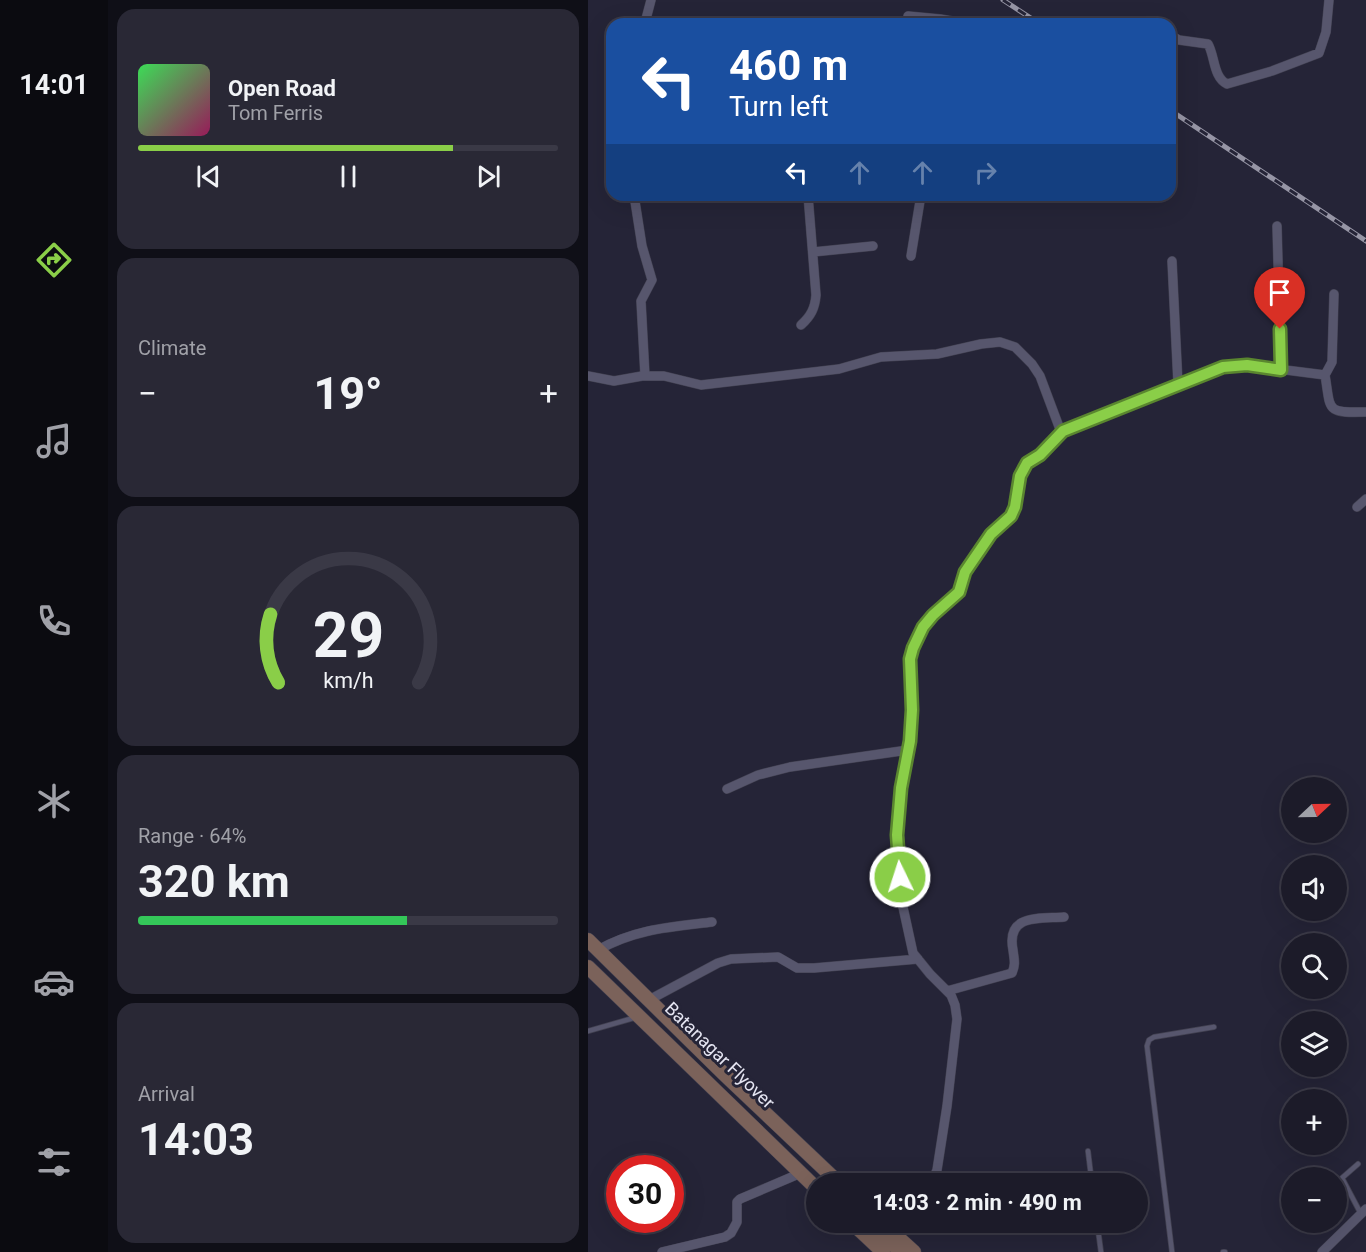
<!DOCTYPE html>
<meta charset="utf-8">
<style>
:root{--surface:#1c1b29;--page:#292835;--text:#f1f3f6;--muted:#a0a1a8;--line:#3a3946;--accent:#8ace48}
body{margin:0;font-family:Roboto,sans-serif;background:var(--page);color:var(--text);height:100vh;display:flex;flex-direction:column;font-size:22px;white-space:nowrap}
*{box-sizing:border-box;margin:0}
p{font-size:20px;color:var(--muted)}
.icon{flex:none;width:33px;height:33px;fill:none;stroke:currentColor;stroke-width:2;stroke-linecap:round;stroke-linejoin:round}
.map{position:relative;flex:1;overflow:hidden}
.drawer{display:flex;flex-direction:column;gap:9px;padding:9px;background:#0f0f17;width:480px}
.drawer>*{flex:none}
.hud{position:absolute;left:18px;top:18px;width:570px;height:183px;border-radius:18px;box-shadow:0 6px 24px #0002,0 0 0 2px var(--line);background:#1a4fa0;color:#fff;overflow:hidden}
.needle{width:39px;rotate:68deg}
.fabs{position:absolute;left:693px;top:777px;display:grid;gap:12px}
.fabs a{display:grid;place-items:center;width:66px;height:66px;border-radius:50%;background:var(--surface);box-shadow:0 6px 24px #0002,0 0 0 2px var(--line);font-size:30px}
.speed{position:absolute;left:18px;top:1155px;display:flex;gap:12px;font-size:30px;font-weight:700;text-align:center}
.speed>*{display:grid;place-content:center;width:78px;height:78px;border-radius:50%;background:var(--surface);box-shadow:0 6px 24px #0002,0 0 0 2px var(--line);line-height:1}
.speed .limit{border:9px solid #d22;background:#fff;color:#111}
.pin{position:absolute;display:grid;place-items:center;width:51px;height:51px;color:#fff;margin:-62px -26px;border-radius:50% 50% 50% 0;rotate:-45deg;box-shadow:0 0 6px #0007}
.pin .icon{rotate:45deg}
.me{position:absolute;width:66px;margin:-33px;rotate:356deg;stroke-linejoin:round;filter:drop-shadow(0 0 4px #0008)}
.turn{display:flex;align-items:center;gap:21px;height:126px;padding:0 24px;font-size:27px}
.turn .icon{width:78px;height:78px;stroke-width:2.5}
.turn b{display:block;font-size:42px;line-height:51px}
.lanes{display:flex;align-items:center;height:57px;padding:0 24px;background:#0003;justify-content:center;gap:30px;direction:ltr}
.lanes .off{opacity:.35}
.big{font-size:45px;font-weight:700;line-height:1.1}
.drawer .card{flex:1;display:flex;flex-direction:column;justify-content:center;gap:9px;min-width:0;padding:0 21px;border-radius:18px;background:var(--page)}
.drawer .dial{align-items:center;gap:0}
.dial svg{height:156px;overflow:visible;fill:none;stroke:var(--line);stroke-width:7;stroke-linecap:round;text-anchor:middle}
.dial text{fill:var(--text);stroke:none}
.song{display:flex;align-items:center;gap:18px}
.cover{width:72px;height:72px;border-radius:9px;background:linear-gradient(135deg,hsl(130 70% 55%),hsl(330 70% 35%))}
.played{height:6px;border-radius:3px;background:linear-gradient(90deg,var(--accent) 75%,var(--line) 75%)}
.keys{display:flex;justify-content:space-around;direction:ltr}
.heat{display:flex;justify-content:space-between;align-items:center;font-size:33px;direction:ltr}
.charge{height:9px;border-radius:4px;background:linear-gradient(90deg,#34c759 64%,var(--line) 0)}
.trip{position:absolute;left:218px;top:1173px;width:342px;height:60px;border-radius:30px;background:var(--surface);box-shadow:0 6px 24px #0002,0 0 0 2px var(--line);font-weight:700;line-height:60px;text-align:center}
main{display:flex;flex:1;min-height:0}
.tabs{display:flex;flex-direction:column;width:108px;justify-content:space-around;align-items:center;background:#0b0b10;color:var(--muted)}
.tabs .icon{width:42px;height:42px}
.tabs .current{color:var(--accent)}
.tabs b{font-size:27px;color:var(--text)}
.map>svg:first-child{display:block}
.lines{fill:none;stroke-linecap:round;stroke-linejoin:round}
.lane-casing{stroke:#424151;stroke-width:6}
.street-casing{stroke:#424151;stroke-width:10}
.secondary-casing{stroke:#424151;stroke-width:15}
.lane{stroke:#57566d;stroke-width:4.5}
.street{stroke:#57566d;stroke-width:9}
.secondary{stroke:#7b625a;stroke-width:14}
.rail-casing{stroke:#9695a5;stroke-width:5}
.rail{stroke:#252437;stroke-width:3;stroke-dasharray:9;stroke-linecap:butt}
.route-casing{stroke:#5a862f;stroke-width:15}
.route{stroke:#8ace48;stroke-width:10}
.labels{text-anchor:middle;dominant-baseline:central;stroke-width:6;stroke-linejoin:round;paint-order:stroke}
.street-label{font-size:18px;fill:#e5e5f2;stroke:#252437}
</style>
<main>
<nav class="tabs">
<b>14:01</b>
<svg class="icon current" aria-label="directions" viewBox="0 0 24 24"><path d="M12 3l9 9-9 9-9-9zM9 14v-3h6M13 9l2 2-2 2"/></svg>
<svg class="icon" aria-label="music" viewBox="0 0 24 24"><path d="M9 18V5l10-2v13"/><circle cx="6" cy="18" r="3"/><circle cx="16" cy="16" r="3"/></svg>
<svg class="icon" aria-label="phone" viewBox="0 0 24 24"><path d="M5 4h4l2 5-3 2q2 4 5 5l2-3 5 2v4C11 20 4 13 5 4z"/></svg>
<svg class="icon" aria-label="climate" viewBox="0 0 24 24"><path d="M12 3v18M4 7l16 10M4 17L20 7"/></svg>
<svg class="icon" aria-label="car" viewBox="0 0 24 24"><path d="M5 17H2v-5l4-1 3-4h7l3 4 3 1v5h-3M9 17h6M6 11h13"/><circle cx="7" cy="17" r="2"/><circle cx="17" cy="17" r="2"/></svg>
<svg class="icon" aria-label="filters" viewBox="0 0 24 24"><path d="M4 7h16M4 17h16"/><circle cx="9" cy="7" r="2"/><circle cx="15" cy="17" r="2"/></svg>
</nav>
<section class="drawer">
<div class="card">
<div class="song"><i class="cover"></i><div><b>Open Road</b><p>Tom Ferris</p></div></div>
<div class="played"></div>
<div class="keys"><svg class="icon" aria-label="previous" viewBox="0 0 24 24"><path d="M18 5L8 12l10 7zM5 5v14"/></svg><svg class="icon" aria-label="pause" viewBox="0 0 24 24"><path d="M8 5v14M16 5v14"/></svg><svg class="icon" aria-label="next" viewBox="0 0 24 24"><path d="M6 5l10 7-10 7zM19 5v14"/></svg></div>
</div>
<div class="card"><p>Climate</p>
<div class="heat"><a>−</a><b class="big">19°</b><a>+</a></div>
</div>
<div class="card dial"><svg viewBox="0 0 100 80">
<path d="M14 69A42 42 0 1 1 86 69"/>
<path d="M14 69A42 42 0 0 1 10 34" stroke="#8ace48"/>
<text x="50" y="56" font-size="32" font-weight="700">29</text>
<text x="50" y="72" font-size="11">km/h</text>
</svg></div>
<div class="card"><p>Range · 64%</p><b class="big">320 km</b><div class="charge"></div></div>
<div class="card"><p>Arrival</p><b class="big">14:03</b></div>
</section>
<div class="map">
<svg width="778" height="1252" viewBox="0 0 778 1252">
<rect width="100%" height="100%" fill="#252437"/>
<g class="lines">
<defs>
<path id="lane" d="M0,1031l49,-14
M500,1151l4,33
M770,1164l-16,14 19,36
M509,1222l4,30
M584,1252l-25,-206 2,-6 5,-3 60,-10
M635,1252h2"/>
<path id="street" d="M320,16l32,3 30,5
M55,24l3,-5 5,-19
M563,24h6
M582,35l9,5 29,4c7,12 5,33 19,40l45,-13 47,-18 7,-21 3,-32
M46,195l8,51 10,34 -11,21 4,75
M689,226l4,144
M225,252l60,-6
M323,256l10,-61
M584,261l6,123
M213,325c10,-9 14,-17 15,-30l-8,-100
M737,375l7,-13 2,-68
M0,376l26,5 28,-5h22l37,9 138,-16 42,-12 56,-3 44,-10 19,-2 15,5 17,17 8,12 21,56
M769,507l9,-8
M139,789l31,-14 32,-8 118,-17
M10,950c37,-21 72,-23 114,-28
M359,991l65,-18c4,-9 2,-14 1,-23 -7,-36 25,-31 51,-33
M61,1000l69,-37 13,-4 47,-2 19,11h17l104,-9
M343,1184l6,-14 10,-64 10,-87 -2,-14 -4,-10 -21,-21 -17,-21 -12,-55 -4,-63 4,-47 9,-47 2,-31 -2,-51 3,-11 10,-20 10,-13 26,-23 6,-20 26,-38 20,-18 4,-9 7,-37 5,-7 13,-8 23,-24 160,-64 24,-2 78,10c6,36 0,38 41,37
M74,1252l63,-15 6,-4 6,-11v-20l3,-3 61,-26
M734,1252l44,-43"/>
<path id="secondary" d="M0,940l136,134 116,110
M0,967l228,221
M263,1222l32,30
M281,1222l32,30
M293,1222l33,30"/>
</defs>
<!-- lane casing -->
<use href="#lane" class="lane-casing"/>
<!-- street casing -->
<use href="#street" class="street-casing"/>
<!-- secondary casing -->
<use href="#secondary" class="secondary-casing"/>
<!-- lane -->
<use href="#lane" class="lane"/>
<!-- street -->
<use href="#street" class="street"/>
<!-- secondary -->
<use href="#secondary" class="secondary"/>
<defs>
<path id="rail" d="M415,0l37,24
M582,110l196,131"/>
</defs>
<!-- rail casing -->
<use href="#rail" class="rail-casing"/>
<!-- rail -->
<use href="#rail" class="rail"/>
</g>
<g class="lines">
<defs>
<path id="route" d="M312,877l-3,-42 4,-47 9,-47 2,-31 -2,-51 3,-11 10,-21 10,-12 26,-23 6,-20 26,-38 20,-18 4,-9 5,-31 7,-13 13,-8 23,-24 160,-64 24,-2 34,5 -1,-41"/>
</defs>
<!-- route casing -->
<use href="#route" class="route-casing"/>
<!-- route -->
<use href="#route" class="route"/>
</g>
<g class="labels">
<!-- street labels -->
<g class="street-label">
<text transform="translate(132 1055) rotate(44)">Batanagar Flyover</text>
</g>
</g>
</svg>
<div class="fabs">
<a><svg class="needle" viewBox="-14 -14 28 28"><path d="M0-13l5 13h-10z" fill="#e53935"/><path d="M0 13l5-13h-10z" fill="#a0a1a8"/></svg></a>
<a><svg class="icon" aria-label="sound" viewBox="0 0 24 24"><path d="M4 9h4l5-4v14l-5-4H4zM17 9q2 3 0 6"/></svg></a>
<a><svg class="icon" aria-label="search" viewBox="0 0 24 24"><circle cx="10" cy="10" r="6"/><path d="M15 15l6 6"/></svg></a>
<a><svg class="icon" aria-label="layers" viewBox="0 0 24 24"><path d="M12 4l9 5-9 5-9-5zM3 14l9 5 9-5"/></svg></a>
<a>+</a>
<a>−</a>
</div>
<div class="speed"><div class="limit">30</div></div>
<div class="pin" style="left:692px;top:329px;background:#d93025"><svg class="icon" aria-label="arrive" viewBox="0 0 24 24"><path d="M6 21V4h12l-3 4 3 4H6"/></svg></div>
<svg class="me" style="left:312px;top:877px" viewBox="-20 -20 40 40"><circle r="17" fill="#8ace48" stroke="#fff" stroke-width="3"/><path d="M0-11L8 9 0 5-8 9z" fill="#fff"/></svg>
<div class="trip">14:03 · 2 min · 490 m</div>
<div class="hud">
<div class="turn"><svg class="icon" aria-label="left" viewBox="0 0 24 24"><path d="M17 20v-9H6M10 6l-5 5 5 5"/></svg><div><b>460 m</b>Turn left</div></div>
<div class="lanes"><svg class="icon" aria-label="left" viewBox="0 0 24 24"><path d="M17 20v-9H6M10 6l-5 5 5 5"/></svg><svg class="icon off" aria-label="ahead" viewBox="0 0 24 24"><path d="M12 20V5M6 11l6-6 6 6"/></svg><svg class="icon off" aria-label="ahead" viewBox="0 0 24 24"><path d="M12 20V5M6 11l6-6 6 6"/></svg><svg class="icon off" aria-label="right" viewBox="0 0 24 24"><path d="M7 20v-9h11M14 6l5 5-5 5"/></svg></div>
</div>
</div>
</main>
